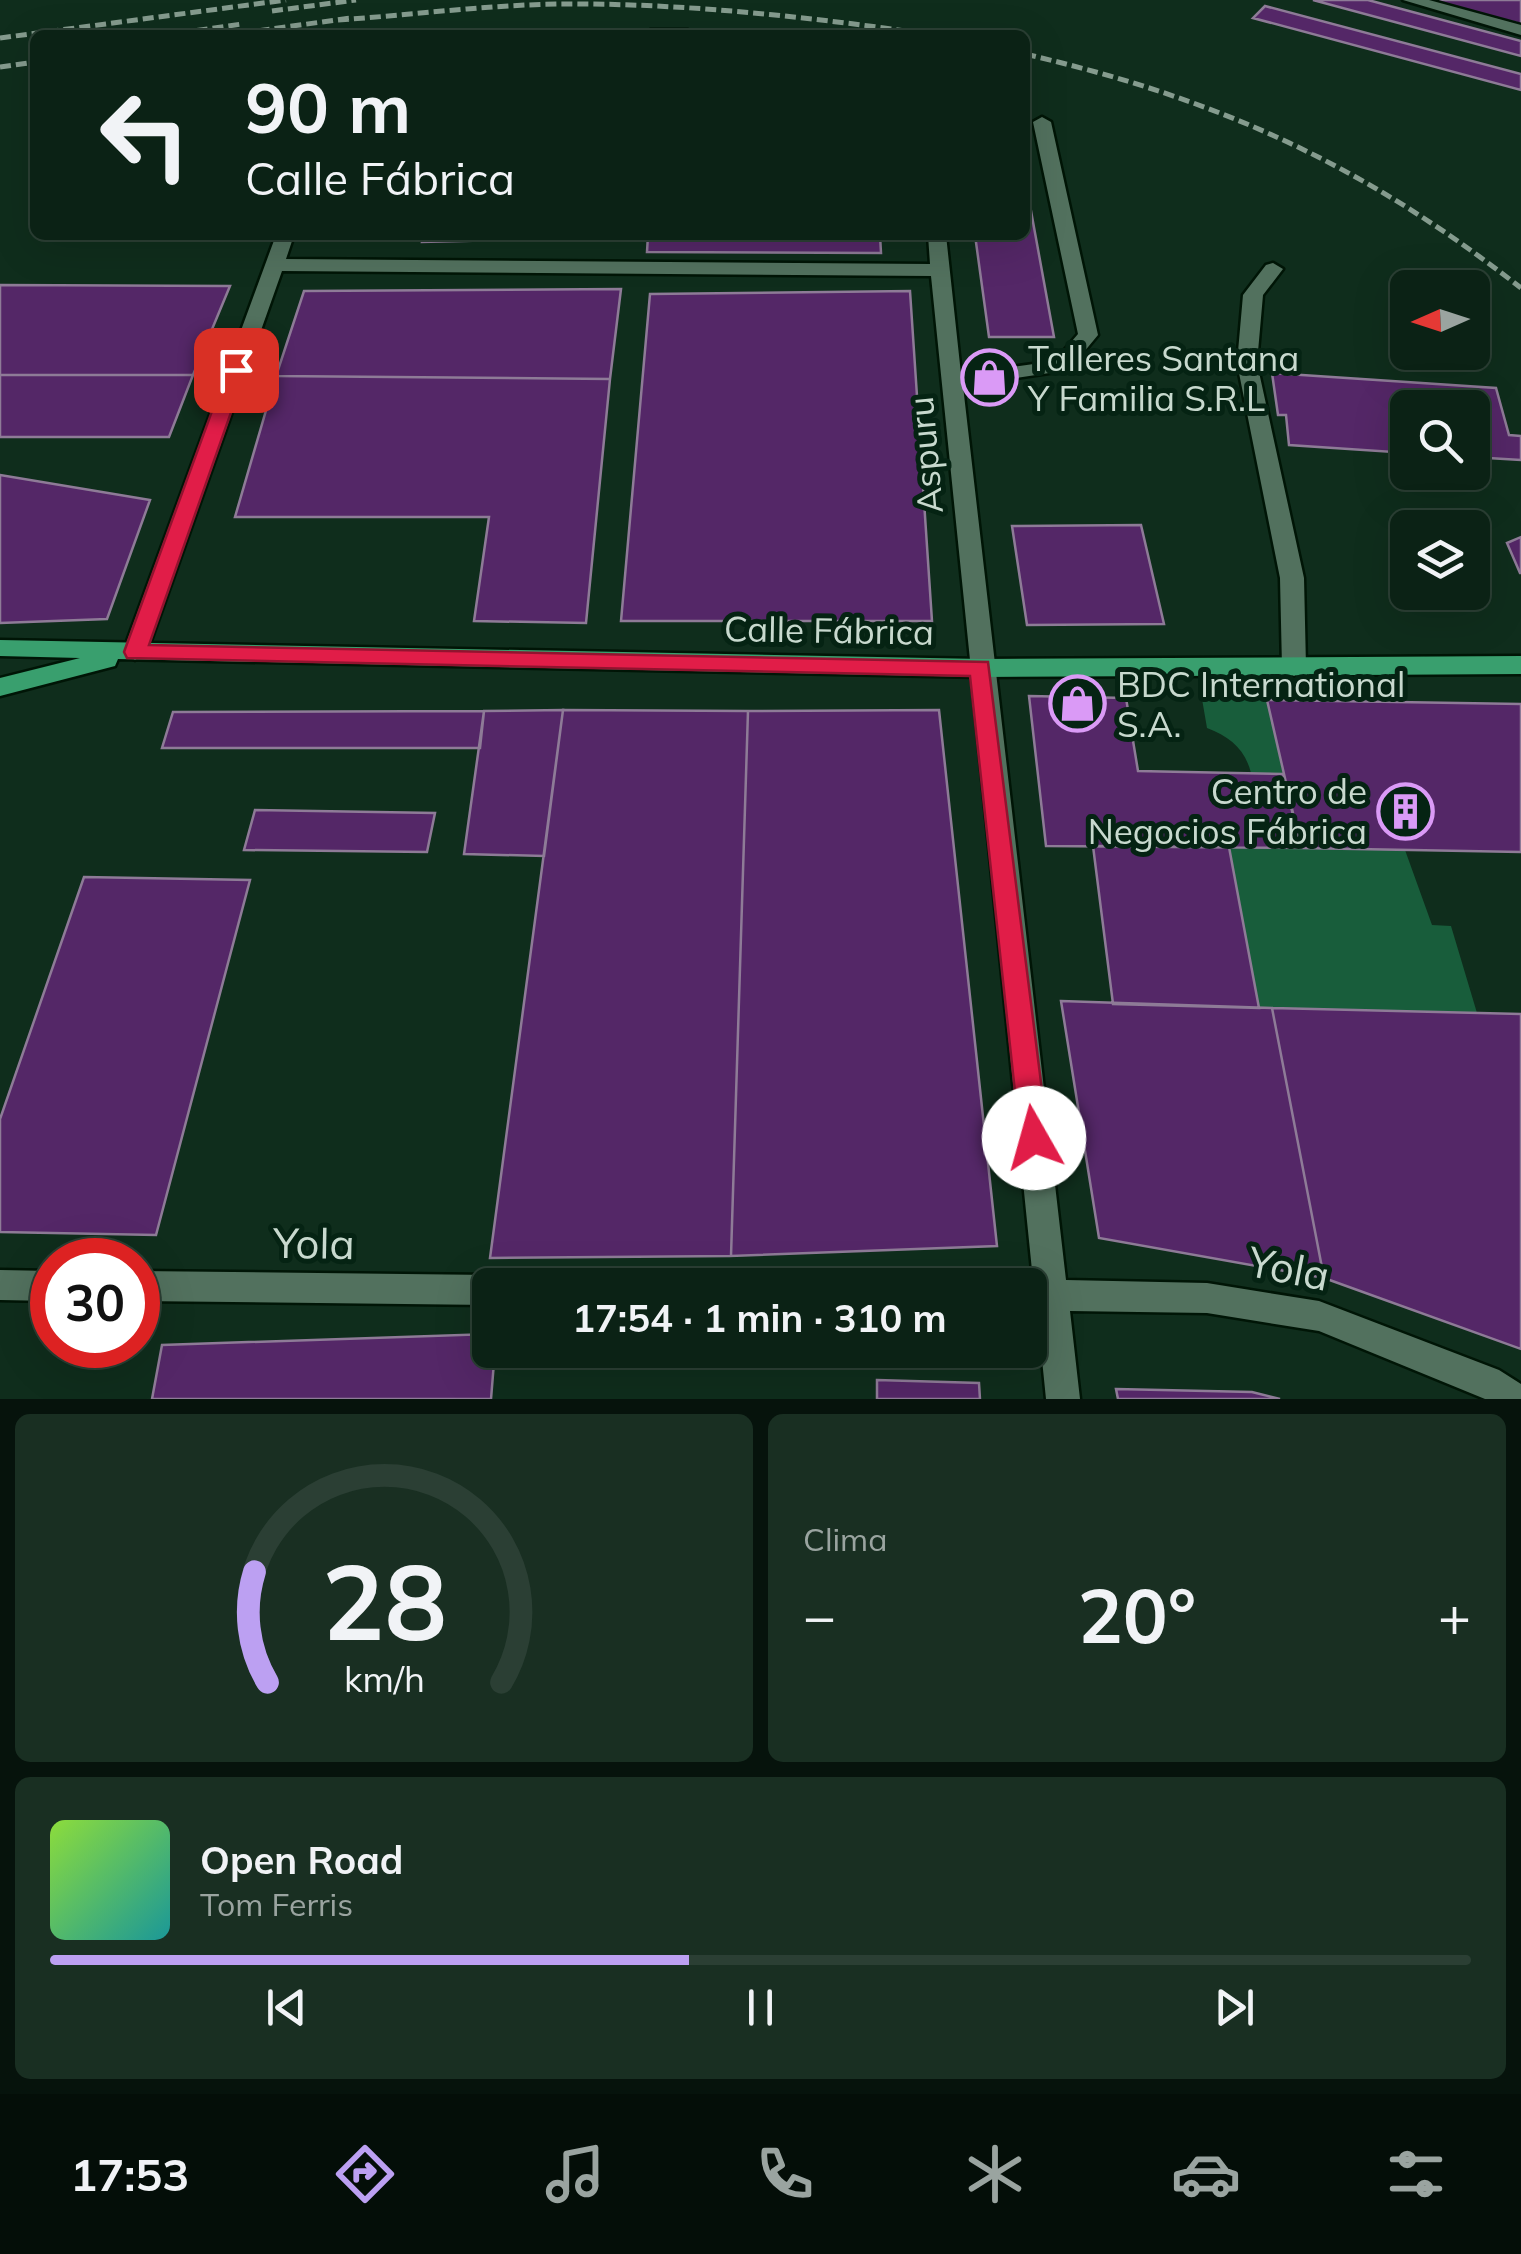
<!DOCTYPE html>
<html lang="es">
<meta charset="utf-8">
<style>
:root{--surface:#0b2215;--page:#192f22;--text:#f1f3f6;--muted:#9aa4a0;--line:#2b3f34;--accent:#bca0f2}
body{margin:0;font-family:Mulish,sans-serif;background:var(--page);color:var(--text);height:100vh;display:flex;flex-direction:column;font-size:38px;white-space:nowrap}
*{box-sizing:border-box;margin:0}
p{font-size:32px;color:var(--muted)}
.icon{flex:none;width:55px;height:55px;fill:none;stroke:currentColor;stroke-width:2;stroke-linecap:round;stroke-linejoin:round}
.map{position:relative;height:1399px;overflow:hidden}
.details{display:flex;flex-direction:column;gap:15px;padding:15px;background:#06130c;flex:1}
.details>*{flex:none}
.hud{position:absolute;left:30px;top:30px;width:1000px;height:210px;border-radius:15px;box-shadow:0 10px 40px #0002,0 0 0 2px var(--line);background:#0b2215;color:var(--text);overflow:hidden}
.needle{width:65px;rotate:267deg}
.tools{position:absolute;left:1390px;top:270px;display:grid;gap:20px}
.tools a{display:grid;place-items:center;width:100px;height:100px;border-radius:15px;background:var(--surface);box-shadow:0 10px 40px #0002,0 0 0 2px var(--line);font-size:50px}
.speed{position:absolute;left:30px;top:1238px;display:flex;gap:20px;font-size:50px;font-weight:700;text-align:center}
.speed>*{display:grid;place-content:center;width:130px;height:130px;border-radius:50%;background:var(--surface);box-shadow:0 10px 40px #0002,0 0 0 2px var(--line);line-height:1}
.speed .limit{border:15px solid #d22;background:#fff;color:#111}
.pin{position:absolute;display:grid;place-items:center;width:85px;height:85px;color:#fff;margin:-42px;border-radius:20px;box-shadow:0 5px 15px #0006}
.me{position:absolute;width:110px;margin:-55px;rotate:353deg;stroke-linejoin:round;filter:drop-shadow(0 0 8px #0008)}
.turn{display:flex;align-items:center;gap:35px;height:210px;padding:0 50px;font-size:45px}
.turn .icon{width:130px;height:130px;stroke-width:2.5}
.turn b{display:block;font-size:70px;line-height:85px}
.big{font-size:75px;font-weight:700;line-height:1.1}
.details .card{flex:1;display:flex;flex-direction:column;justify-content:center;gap:15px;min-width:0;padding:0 35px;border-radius:15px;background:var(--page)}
.details .dial{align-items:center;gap:0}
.dial svg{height:260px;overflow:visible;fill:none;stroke:var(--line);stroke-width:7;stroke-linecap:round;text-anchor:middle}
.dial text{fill:var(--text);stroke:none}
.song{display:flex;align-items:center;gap:30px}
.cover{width:120px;height:120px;border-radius:15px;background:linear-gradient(135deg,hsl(90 70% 55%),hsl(180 70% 35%))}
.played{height:10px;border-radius:5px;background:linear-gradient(90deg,var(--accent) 45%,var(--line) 45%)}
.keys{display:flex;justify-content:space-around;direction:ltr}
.heat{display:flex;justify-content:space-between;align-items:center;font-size:55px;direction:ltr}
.details .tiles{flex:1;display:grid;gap:15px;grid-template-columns:1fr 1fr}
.card:last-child{grid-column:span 2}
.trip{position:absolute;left:472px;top:1268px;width:575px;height:100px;border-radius:15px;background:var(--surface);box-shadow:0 10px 40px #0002,0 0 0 2px var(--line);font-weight:700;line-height:100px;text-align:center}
.menu{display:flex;height:160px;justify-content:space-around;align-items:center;background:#040e08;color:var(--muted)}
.menu .icon{width:70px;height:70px}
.menu .selected{color:var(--accent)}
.menu b{font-size:45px;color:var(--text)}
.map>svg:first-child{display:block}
.green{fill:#185d3b}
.building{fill:#542767;stroke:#8e7b97;stroke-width:2.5}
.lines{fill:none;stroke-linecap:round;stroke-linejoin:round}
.minor-casing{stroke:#001506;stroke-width:5}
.major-casing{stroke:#001506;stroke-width:5}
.minor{fill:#52715e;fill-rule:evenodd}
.major{fill:#399f6e;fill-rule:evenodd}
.rail{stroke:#859b8e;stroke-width:5;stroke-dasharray:11 5;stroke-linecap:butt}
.route{fill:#e11d48;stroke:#92132f;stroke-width:2.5}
.labels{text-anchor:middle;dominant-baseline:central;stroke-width:10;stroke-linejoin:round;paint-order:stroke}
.poi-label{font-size:35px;fill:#c8d9ce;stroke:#052313;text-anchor:start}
.street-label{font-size:35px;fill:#c8d9ce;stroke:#052313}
.near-street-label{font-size:42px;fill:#c8d9ce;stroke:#052313}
</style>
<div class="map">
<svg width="1521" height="1399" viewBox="0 0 1521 1399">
<rect width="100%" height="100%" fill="#0f2d1c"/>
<!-- green -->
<path class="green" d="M1202,699l65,1 16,74 -32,-1c-6,-24 -21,-36 -44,-45z
M1229,847l176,3 27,75 19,1 26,87 -218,-5z"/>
<!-- building -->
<path class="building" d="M1313,0h55l153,41v15z
M1422,0h99v24z
M1265,6l256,68v16l-268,-72z
M1025,178l29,159h-65l-14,-102h50z
M423,235h81l-1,5 -81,2z
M648,235h232l1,18 -234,-1z
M0,285l230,1 -37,89h-193z
M621,289l-11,90 -334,-3 28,-85z
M910,291l22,330h-311l29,-327z
M1272,373l224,15 13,47 12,1v24l-49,-3v-49h-64v45l-119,-8 -3,-30h-8z
M0,375h193l-24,62h-169z
M276,376l334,3 -24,244 -112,-2 15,-104h-254z
M0,475l150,25 -43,119 -107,4z
M1141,525l23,99 -137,1 -15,-99z
M1521,537v36h-1l-13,-30z
M1029,696l97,2 12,73 145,3 18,74 -255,-2z
M1267,700l254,4v148l-220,-4z
M563,710l185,1 -17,545 -241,2z
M563,710l-19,146 -80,-2 20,-143z
M939,710l58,536 -266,10 17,-545z
M484,711l-4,37h-318l11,-36z
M255,810l180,3 -8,39 -183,-2z
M1093,846l136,1 30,161 -146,-4z
M84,877l166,3 -94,355 -156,-3v-113z
M1061,1001l211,7 52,270 -225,-40z
M1272,1008l249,6v335l-197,-71z
M490,1334v16h5l-4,49h-339l10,-54z
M877,1380l102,3 1,16h-103z
M1116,1389l136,3 28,7h-162z"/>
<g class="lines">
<defs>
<path id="minor" d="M1403,0h26l92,25v10z
M650,30h38l8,5h-54z
M1042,117l9,5 47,213 -29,35 -106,16 103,894 141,3 112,18 180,69 22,14v15h-36l-166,-68 -112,-18 -137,-2 10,88h-34l-9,-89h-7v-25h-12l15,-5 -102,-1004 -649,-5 -135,381 -12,8 -12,-8 153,-417h18l-8,24 644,5 -2,-29h18l15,139 94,-13 23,-27 -45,-212z
M1273,263l10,6 -20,26 -6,68 47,215 2,89 -12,9 -12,-9 -2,-89 -43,-215 6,-68 23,-30z
M0,1270l52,1v30l-52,-1z
M138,1271l352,4 12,4 2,6h-14v20l-352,-4z"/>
<path id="major" d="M0,640l981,19 540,-3v18l-540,3 -863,-18 -3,7 -115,30v-18l80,-20 -80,-2z"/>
</defs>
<!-- minor casing -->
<use href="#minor" class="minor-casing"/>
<!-- major casing -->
<use href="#major" class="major-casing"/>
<!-- minor -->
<use href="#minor" class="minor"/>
<!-- major -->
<use href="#major" class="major"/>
<!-- rail -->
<path class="rail" d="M272,11l84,-11
M338,20c73,-5 148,-15 222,-16 124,-1 251,13 374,31
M165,35l77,-11
M227,35l124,-17
M0,38l286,-38
M1025,54c194,45 339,111 496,234
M0,67l35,-5"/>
</g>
<!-- route -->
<path class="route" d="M236,365l10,5 -97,275 839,17 60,476 -4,9 -10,4 -10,-4 -4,-9 -50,-462 -843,-18 -3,-6 103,-282z"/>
<!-- icons -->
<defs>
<symbol id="shop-ring" viewBox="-11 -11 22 22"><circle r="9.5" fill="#052313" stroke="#da9af6" stroke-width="1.5"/><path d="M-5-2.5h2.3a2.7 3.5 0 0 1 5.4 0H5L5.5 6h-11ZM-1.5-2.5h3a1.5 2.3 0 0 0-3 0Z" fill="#da9af6"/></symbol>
<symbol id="building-ring" viewBox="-11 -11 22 22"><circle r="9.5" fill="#052313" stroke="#da9af6" stroke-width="1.5"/><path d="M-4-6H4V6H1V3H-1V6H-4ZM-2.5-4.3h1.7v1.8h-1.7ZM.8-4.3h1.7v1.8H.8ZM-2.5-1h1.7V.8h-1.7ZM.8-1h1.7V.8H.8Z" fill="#da9af6"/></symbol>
</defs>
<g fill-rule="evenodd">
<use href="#shop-ring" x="958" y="346" width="63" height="63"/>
<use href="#shop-ring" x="1046" y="672" width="63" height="63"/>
<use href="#building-ring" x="1374" y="780" width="63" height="63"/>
</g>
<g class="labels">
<!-- poi labels -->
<g class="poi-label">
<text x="1028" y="358">Talleres Santana<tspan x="1028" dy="40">Y Familia S.R.L</tspan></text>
<text x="1117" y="684">BDC International<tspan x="1117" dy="40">S.A.</tspan></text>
<text x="1367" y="791" text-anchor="end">Centro de<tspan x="1367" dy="40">Negocios Fábrica</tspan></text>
</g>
<!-- street labels -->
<g class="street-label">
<text transform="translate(925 455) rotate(-95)">Aspuru</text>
<text transform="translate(829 630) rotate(1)">Calle Fábrica</text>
</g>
<!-- near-street labels -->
<g class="near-street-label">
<text transform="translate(314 1243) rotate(1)">Yola</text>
<text transform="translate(1289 1268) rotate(11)">Yola</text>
</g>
</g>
</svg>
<div class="tools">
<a><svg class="needle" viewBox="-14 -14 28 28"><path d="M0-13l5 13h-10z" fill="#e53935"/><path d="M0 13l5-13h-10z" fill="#9aa4a0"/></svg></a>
<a><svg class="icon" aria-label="search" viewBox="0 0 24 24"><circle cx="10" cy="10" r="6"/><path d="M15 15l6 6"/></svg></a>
<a><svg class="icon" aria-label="layers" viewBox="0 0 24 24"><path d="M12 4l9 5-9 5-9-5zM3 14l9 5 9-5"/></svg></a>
</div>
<div class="speed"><div class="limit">30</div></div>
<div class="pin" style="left:236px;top:370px;background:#d93025"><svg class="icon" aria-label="arrive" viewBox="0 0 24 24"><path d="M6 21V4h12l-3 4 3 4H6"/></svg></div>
<svg class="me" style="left:1034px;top:1138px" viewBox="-20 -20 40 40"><circle r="19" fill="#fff"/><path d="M0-13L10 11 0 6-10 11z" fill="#e11d48"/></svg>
<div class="trip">17:54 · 1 min · 310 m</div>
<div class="hud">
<div class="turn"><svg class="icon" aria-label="left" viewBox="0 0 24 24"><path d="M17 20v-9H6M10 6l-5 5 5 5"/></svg><div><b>90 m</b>Calle Fábrica</div></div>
</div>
</div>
<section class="details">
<div class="tiles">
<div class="card dial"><svg viewBox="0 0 100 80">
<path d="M14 69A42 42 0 1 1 86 69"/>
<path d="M14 69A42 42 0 0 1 10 35" stroke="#bca0f2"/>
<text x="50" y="56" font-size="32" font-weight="700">28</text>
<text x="50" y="72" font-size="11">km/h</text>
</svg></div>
<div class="card"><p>Clima</p>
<div class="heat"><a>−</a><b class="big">20°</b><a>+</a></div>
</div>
<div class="card">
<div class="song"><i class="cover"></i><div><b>Open Road</b><p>Tom Ferris</p></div></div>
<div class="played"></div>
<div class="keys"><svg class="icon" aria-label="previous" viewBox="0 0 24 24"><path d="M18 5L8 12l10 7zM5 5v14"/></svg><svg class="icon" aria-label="pause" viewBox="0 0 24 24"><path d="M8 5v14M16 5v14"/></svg><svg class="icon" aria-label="next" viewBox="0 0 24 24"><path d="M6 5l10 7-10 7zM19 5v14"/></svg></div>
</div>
</div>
</section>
<nav class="menu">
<b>17:53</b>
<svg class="icon selected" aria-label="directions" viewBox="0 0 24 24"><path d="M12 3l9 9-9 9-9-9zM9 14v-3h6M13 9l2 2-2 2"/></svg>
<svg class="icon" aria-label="music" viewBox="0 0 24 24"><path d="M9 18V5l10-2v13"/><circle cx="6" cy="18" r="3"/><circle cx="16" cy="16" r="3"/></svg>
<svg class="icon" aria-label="phone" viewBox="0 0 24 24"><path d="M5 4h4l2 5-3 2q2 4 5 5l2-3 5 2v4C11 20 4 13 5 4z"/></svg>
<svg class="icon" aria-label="climate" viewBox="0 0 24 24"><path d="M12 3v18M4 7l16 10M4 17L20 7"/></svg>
<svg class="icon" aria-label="car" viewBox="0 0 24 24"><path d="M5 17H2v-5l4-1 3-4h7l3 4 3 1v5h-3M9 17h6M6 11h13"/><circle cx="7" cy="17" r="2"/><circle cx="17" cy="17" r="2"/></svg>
<svg class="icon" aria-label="filters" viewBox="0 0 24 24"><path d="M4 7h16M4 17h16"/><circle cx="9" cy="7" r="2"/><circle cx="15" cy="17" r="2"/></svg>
</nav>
